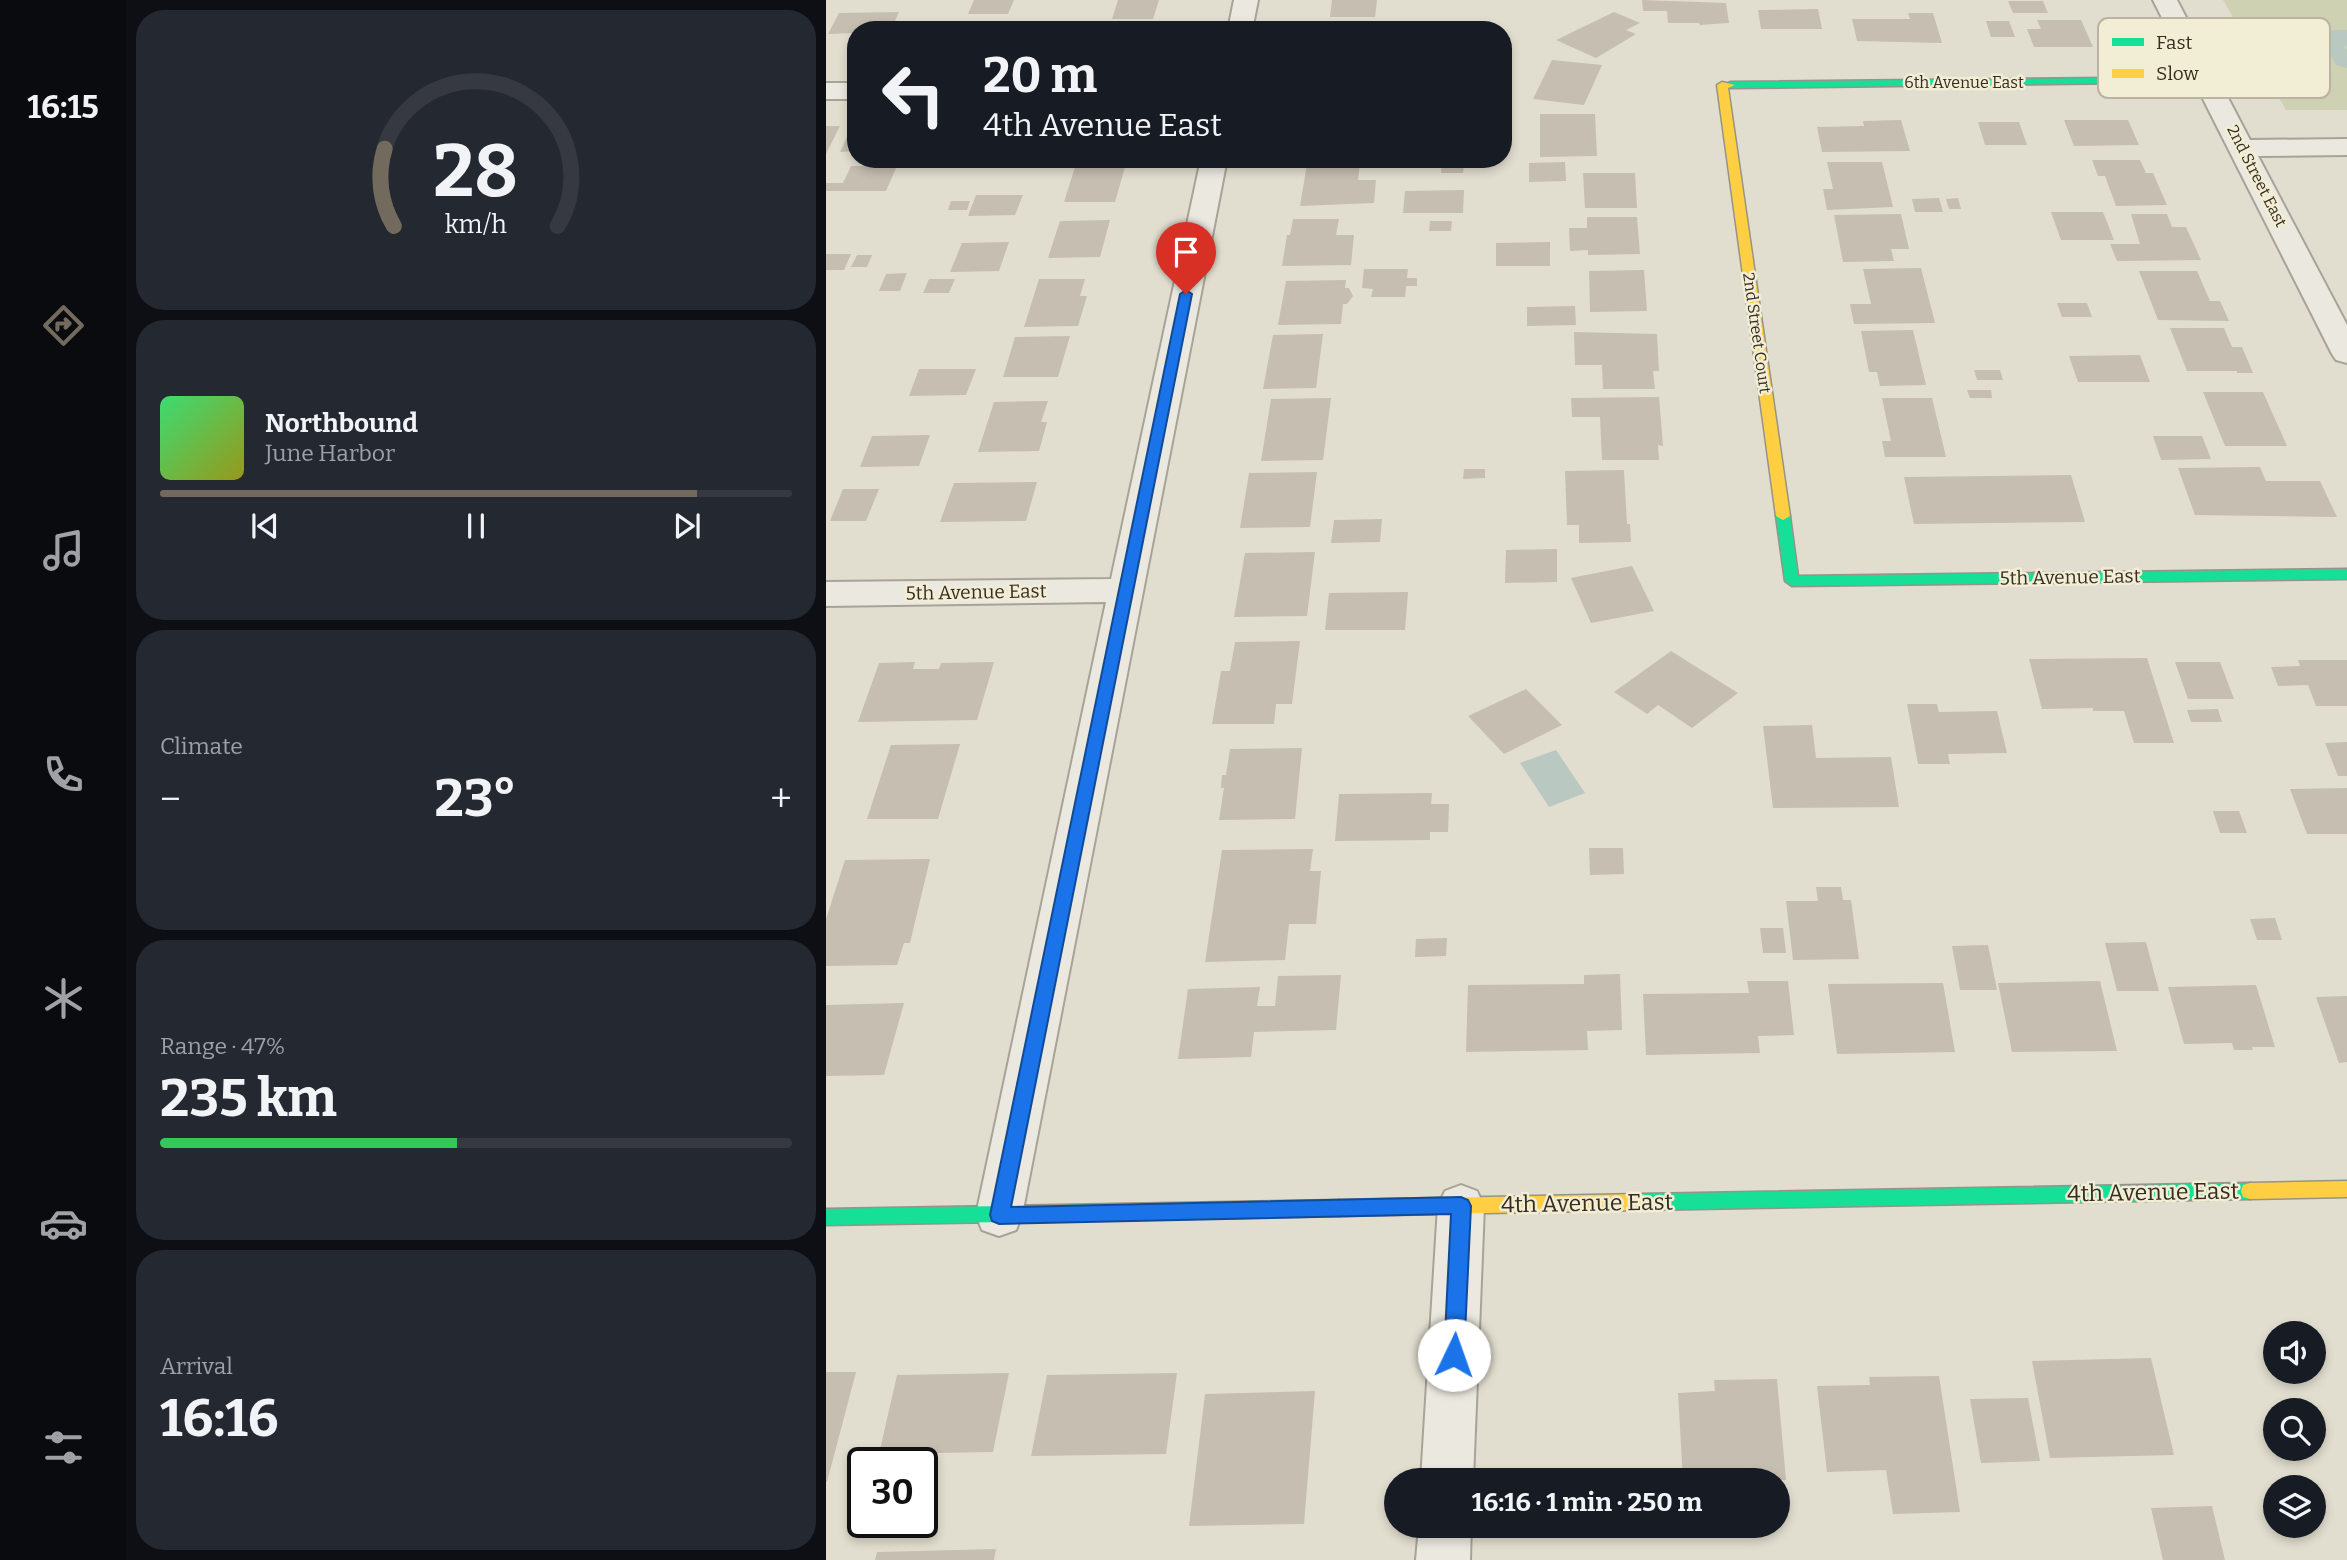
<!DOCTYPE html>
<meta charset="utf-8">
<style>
:root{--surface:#171b24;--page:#242831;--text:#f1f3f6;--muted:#9ea1a6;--line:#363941;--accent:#726a5d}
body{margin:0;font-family:Bitter,serif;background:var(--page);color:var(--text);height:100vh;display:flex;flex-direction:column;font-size:26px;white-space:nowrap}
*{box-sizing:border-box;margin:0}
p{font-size:23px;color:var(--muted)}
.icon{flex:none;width:38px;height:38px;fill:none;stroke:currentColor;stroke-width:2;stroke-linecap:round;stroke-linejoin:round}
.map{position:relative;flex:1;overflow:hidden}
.side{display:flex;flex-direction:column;gap:10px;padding:10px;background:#0d0f14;width:700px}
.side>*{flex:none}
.guide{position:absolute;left:21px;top:21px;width:665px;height:147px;border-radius:28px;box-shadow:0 4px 10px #0003;background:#171b24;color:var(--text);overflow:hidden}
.buttons{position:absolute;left:1437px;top:1321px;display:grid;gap:14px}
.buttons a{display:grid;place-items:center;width:63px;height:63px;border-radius:50%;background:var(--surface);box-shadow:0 4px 10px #0003;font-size:35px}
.speed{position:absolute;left:21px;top:1447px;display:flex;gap:14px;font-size:35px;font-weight:700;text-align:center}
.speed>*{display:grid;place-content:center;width:91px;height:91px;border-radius:50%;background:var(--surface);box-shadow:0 4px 10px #0003;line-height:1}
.speed .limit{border:4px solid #111;border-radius:10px;background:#fff;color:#111}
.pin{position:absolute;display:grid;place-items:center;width:60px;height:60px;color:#fff;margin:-72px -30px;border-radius:50% 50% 50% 0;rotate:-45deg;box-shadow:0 0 7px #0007}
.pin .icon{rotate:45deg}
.me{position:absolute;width:77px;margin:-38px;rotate:3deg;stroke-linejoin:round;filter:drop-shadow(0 0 5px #0008)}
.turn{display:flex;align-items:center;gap:24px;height:147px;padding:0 21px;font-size:32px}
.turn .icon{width:91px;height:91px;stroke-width:2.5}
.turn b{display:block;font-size:49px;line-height:60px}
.big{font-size:52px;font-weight:700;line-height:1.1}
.side .widget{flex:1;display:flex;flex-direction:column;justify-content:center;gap:10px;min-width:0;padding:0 24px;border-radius:28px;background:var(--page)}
.side .dial{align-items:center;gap:0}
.dial svg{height:182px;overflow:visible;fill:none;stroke:var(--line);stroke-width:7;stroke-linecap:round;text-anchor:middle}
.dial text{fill:var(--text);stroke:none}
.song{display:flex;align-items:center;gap:21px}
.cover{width:84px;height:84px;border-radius:10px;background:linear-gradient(135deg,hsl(140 70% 55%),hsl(60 70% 35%))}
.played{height:7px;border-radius:4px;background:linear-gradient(90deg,var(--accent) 85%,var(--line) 85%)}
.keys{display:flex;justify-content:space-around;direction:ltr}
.heat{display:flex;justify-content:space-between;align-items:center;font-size:38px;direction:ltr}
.charge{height:10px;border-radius:5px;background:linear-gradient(90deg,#34c759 47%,var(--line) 0)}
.trip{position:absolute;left:558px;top:1468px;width:406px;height:70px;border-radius:35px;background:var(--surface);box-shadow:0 4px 10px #0003;font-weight:700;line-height:70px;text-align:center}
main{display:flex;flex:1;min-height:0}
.tabs{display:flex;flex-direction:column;width:126px;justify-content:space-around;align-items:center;background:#090b0e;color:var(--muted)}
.tabs .icon{width:49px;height:49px}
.tabs .current{color:var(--accent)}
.tabs b{font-size:32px;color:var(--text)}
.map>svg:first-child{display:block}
.green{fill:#ced1b2}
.water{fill:#b9c8c0}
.building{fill:#c6beb0}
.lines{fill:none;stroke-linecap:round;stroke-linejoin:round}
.street-casing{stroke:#a8a397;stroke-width:4}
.fast-casing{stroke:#979388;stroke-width:3}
.slow-casing{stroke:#979388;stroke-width:3}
.street{fill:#ebe8df;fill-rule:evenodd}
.fast{fill:#16e098;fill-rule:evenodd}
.slow{fill:#ffcf43;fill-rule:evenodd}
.route{fill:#1a73e8;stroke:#114b97;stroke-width:2}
.labels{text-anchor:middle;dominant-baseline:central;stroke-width:5;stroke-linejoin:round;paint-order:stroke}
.far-street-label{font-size:16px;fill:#362c20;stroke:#f2edd5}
.street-label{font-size:19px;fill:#362c20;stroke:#f2edd5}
.near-street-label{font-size:23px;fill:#362c20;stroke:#f2edd5}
.key{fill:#f2edd5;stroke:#bab39f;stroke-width:2}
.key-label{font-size:19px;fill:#362c20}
</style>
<main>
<nav class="tabs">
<b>16:15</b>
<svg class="icon current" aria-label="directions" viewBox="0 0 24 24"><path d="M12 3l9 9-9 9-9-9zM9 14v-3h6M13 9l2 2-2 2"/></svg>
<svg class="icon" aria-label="music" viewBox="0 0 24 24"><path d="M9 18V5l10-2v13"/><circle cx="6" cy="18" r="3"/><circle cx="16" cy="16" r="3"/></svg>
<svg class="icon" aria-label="phone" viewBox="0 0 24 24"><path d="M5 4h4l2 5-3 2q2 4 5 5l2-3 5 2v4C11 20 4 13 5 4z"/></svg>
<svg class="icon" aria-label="climate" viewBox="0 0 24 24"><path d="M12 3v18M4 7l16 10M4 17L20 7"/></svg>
<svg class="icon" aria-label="car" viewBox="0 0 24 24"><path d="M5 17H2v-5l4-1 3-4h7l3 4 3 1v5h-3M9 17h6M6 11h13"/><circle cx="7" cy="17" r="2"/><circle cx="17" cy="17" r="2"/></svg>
<svg class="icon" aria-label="filters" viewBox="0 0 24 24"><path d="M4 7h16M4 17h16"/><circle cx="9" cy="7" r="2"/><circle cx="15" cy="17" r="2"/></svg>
</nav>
<section class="side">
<div class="widget dial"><svg viewBox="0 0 100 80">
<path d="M14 69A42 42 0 1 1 86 69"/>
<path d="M14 69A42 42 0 0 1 10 35" stroke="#726a5d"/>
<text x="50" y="56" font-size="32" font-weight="700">28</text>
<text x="50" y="72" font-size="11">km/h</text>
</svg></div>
<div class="widget">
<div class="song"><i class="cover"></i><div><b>Northbound</b><p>June Harbor</p></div></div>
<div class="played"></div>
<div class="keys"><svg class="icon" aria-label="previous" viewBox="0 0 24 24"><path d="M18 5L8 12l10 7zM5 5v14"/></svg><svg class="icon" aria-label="pause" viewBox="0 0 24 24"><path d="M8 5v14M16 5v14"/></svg><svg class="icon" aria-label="next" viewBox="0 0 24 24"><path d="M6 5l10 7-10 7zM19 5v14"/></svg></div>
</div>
<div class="widget"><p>Climate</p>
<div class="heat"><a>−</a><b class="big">23°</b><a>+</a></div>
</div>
<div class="widget"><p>Range · 47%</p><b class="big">235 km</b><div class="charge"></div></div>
<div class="widget"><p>Arrival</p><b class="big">16:16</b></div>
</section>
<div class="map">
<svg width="1521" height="1560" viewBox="0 0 1521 1560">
<rect width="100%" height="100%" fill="#e2decf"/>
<!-- green -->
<path class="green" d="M1397,0h124v110h-61z"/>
<!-- water -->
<path class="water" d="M1521,30v16l-4,1 4,3v18l-11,-3 -11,-18h-9l8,14 -21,1 -10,-12 -7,1 -5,-8 9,-1 -6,-11z
M730,750l29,43 -36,14 -29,-44z"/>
<!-- building -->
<path class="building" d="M148,0h40l-6,14h-40z
M292,0h41l-6,19h-41z
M506,0h45l-2,17h-45z
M816,0l84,3 3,20 -29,2 -1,-2h-31l-1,-12h-24z
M1182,1h35l5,12h-35z
M992,9l4,20h-61l-3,-19z
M73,12l-8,18h-35v3l-28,1 11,-21z
M788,12l26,11 -14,7 10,4 -40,24 -40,-18z
M1082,13h25l9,30 -85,-2 -5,-22h58z
M1211,20h44l12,27h-59l-7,-18h14z
M1160,21h23l6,16h-24z
M544,22l-1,8h-42l1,-7z
M105,27h54l-2,3h-54z
M726,60l50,5 -18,40 -51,-6z
M714,114h55l2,42 -57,1z
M1075,120l9,31 -88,1 -5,-25 47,-1 -1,-5z
M1238,120h64l11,25 -65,1z
M1152,122h41l8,23h-42z
M0,126h14l-14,28z
M26,126h4v25l-16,1z
M1266,160h48l6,13h7l14,32 -51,1 -11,-30h-7z
M739,162l1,19 -37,1v-19z
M1001,162h55l11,45 -66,3 -4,-21h10z
M534,163l-2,17h18l-2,23 -74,3 7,-42z
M616,164h22l-1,9h-22z
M25,166h46l-11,25h-60v-8h17z
M249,167h50l-10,35h-51z
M757,173h52l2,35h-52z
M638,190l-1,23h-60l2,-22z
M150,195h47l-8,20 -47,1z
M1113,198l4,14h-28l-3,-13z
M1132,198l3,11h-12l-3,-10z
M125,201h19l-3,9h-19z
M1225,212h52l11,28h-53z
M1075,214l8,35h-18l3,12 -51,1 -9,-47z
M1305,214h36l5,13h14l15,33 -84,1 -7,-17h30z
M761,217h50l3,37 -52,1v-5l-18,1 -1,-23h18z
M467,219h46l-3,16h18l-3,30 -69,1 5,-31h3z
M284,220l-10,37 -52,1 12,-37z
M604,221h22l-1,10h-22z
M183,242l-10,29 -49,1 12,-29z
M724,242v24h-54v-23z
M0,254h25l-7,16h-18z
M31,255h15l-5,12h-16z
M1095,268l14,55 -81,1 -4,-20h21l-8,-35z
M538,269h44l-1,9h10v8h-11l-1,11h-34l2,-8 -11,-1z
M818,270l3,41 -57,1 -1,-41z
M1313,271h58l13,30h10l9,20 -71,-1z
M81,273l-7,18h-21l7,-17z
M103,279h26l-6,14h-26z
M213,279h46l-5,17h7l-9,30 -54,1z
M520,280l-1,8h4l4,8 -6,8h-4l-2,20 -63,1 8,-44z
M1231,303h30l5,14h-30z
M749,306l1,19 -49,1v-19z
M1344,328h54l8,19h10l11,26h-16v-2h-50z
M1087,330l13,55 -46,1 -3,-14h-8l-8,-41z
M748,332l83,2 2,37h-6l2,18h-52l-1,-24h-27z
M497,334l-7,54 -53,1 10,-54z
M244,336l-12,41h-55l12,-40z
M1314,355l10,27h-72l-9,-26z
M93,369h57l-10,26 -57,1z
M1148,370h26l3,10h-26z
M1141,390h24l1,8h-22z
M1377,392h60l24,54h-62z
M833,397l4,49 -5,-1 1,15h-57l-2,-43h-28l-1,-19z
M505,398l-8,62 -62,1 10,-62z
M1056,398h50l14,59h-61l-3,-16h9z
M222,401l-7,21h6l-8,29 -61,1 16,-50z
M104,435l-11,31 -59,1 12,-31z
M1327,436h49l9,23 -50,1z
M1434,467l6,14h54l17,36 -142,-2 -17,-47z
M638,469h21v9l-22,1z
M798,470l3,54h3l1,18 -52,1v-18h-12l-2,-54z
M491,472l-7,55 -70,1 9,-55z
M1245,475l14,47 -171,2 -10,-47z
M211,482l-11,39 -86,1 14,-39z
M17,489h36l-13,32h-36z
M556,519l-2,23 -49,1 3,-23z
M731,549v33l-52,1 1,-33z
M489,552l-8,64 -73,1 11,-64z
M806,566l22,45 -63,12 -20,-45z
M582,592l-3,38h-80l4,-37z
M474,641l-8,63h-16l-2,20h-62l9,-53h9l5,-29z
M845,651l67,42 -46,35 -34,-23 -11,9 -33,-22z
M1321,658l27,85h-40l-10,-32h-31v-3l-51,1 -13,-50z
M1472,660h49v46h-31l-8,-21 -30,1 -7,-19 29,-1z
M89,662l-2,7h26l2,-6 53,-1 -17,58 -119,2 21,-59z
M1349,662h45l14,37h-46z
M700,689l36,36 -58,29 -36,-38z
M1081,704h30l2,8 58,-1 10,42 -59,1 2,10h-32z
M1392,709l4,13h-31l-4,-12z
M986,725l4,33 75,-1 8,50 -126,1 -10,-82z
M1521,742v34h-9l-13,-33z
M134,744l-22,75h-71l24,-74z
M476,748l-7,71 -76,1 5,-32h-3l1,-13h4l4,-26z
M1521,788v46h-40l-17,-45z
M606,793l-1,11h18l-1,28h-18v8l-95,1 4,-47z
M1387,811h26l8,22h-27z
M763,848h34l1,26 -34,1z
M487,849l-3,22h11l-5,53h-27l-4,36 -80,2 17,-112z
M104,859l-20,84h-6l-7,22 -71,1v-47l19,-59z
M990,887h25l2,13h8l8,59 -66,1 -7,-59h32z
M1449,918l7,22h-25l-7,-21z
M934,928h23l3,25h-23z
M621,938l-1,18 -31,1 1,-18z
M1320,942l13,49h-42l-12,-48z
M1162,945l9,45h-37l-8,-44z
M794,974l2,56 -35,1 1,19 -122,2 2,-67 116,-1v-9z
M515,975l-5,55 -82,2 -3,25 -73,2 10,-70 72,-2 -3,19h18l3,-30z
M921,981h41l6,54 -36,1 2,17 -114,2 -3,-61 106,-1z
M1274,981l17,70 -105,1 -14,-69z
M1117,983l12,69 -118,2 -9,-70z
M1430,985l19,62h-23l1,3h-19l-2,-7 -48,1 -16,-57z
M1521,996v66l-8,1 -23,-66z
M78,1003l-20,72 -58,1v-71z
M1325,1358l23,97 -124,3 -18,-97z
M0,1372h30l-29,110h-1z
M183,1373l-16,79 -114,2 18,-79z
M351,1373l-11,81 -135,2 16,-81z
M1113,1376l21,136 -67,2 -7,-44 -59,2 -10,-86 53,-1 -1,-8z
M951,1379l9,101h-103l-5,-87 37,-2 -1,-11z
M489,1391l-11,133 -115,2 16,-132z
M1202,1398l12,63 -59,2 -11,-64z
M1386,1506l13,54h-62l-12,-52z
M170,1549l-2,11h-119l2,-8z"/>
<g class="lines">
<defs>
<path id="street" d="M408,0h24l-6,30h-24z
M1327,0h24l73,140 97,-1v16l-89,1 89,169v38l-11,-3 -4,-6z
M0,83h30v16h-30z
M375,159h26l-205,1056 -6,15 -17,6 -17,-6 -6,-15 130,-613 -280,4v-24l285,-3z
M635,1185l16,6 7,15 -11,274h-52l17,-274 7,-15z
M593,1526h52l-1,34h-54z"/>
<path id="fast" d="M1381,77l4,1v4l-481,6 -5,-3 5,-3z
M957,512l7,4 8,60 549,-7v10l-555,7 -7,-5 -9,-65z
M1424,1183l7,2 2,6 -2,6 -7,2 -609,11 -7,-2 -3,-6 3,-6 7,-2z
M513,1200l7,2 3,6 -3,6 -7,2 -513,9v-16z"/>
<path id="slow" d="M896,82l13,3 -7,3 62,428 -7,4 -7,-4 -59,-431z
M1521,1181v16l-97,2 -7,-2 -2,-6 2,-6 7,-2z
M815,1194l7,2 3,6 -3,6 -7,2 -302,6 -7,-2 -3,-6 3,-6 7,-2z"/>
</defs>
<!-- street casing -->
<use href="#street" class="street-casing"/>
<!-- fast casing -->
<use href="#fast" class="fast-casing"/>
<!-- slow casing -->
<use href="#slow" class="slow-casing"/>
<!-- street -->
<use href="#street" class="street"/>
<!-- fast -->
<use href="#fast" class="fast"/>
<!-- slow -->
<use href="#slow" class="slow"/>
</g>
<!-- route -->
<path class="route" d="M360,290l6,4 -181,913 450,-10 7,3 3,6 -7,149 -3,7 -7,3 -7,-3 -3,-7 7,-141 -452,10 -7,-3 -2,-6 190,-921z"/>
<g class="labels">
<!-- far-street labels -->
<g class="far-street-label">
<text x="1138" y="82">6th Avenue East</text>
<text transform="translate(1431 176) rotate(63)">2nd Street East</text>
<text transform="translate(931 333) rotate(82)">2nd Street Court</text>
</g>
<!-- street labels -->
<g class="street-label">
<text transform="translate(1244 577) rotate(-1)">5th Avenue East</text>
<text transform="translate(150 592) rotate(-1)">5th Avenue East</text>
</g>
<!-- near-street labels -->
<g class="near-street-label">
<text transform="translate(1327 1192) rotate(-1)">4th Avenue East</text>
<text transform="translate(761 1203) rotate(-1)">4th Avenue East</text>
</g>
</g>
<!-- legend -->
<rect x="1272" y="18" width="232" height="80" rx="10" class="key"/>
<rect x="1286" y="38" width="32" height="8" fill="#16e098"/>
<rect x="1286" y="69" width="32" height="9" fill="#ffcf43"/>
<g class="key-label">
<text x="1330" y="49">Fast</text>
<text x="1330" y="80">Slow</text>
</g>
</svg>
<div class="buttons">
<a><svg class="icon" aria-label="sound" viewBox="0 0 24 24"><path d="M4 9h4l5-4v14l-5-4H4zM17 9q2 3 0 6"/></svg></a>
<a><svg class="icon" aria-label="search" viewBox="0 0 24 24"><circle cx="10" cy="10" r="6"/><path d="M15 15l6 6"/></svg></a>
<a><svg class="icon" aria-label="layers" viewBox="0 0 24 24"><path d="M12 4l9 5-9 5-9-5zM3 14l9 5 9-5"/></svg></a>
</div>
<div class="speed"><div class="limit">30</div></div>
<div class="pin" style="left:360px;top:294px;background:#d93025"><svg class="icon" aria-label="arrive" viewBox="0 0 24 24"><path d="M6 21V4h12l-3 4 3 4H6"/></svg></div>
<svg class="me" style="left:628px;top:1355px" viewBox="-20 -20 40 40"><circle r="19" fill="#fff"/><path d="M0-13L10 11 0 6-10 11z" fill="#1a73e8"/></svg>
<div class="trip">16:16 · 1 min · 250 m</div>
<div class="guide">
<div class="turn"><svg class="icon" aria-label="left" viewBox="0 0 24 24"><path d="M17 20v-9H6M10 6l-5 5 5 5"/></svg><div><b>20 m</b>4th Avenue East</div></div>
</div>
</div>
</main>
